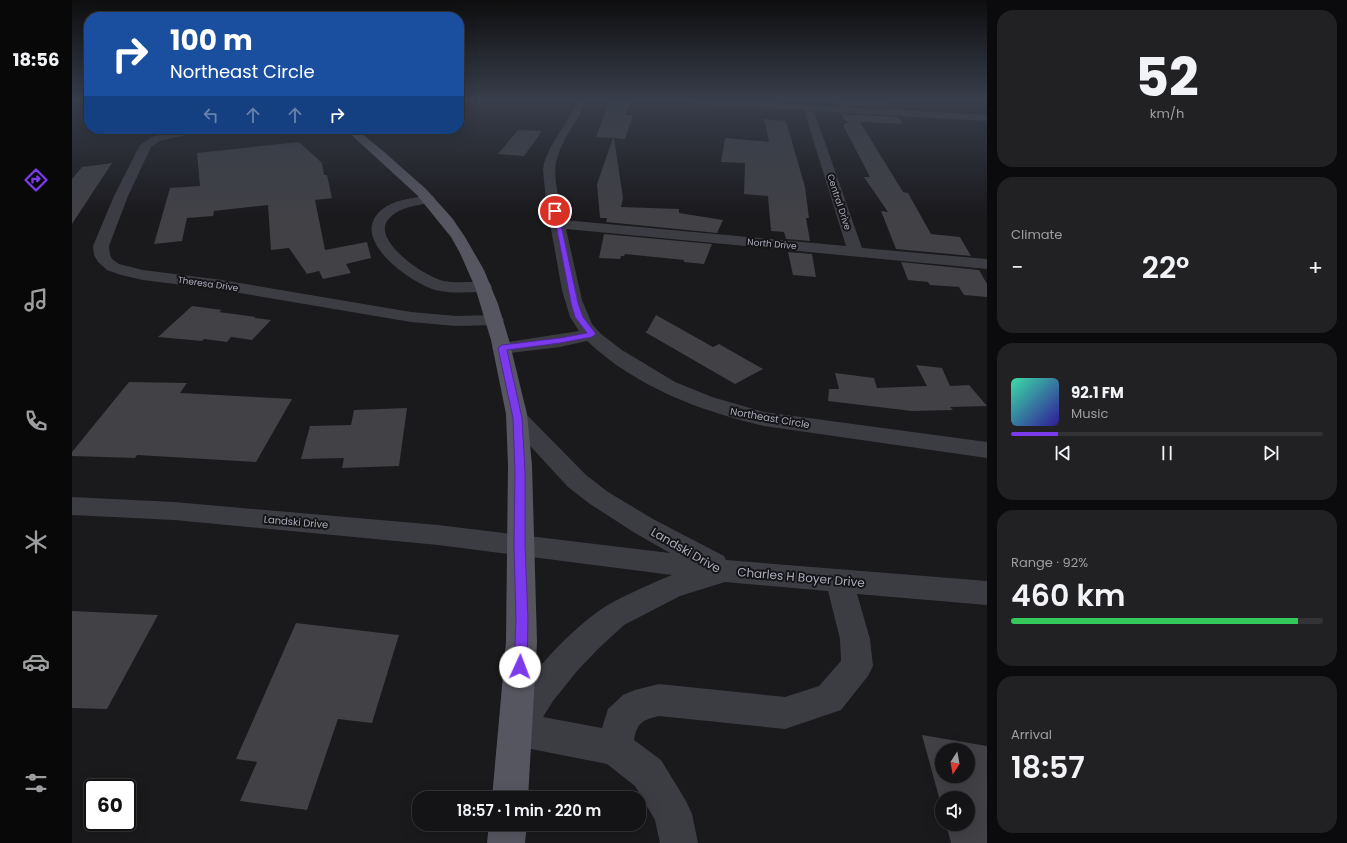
<!DOCTYPE html>
<meta charset="utf-8">
<style>
:root{--surface:#141315;--page:#212022;--text:#f1f3f6;--muted:#9d9ea0;--line:#333234;--accent:#7c3aed}
body{margin:0;font-family:Poppins,sans-serif;background:var(--page);color:var(--text);height:100vh;display:flex;flex-direction:column;font-size:15px;white-space:nowrap}
*{box-sizing:border-box;margin:0}
p{font-size:13px;color:var(--muted)}
.icon{flex:none;width:22px;height:22px;fill:none;stroke:currentColor;stroke-width:2;stroke-linecap:round;stroke-linejoin:round}
.map{position:relative;flex:1;overflow:hidden}
.details{display:flex;flex-direction:column;gap:10px;padding:10px;background:#0b0a0c;width:360px}
.details>*{flex:none}
.top-card{position:absolute;left:12px;top:12px;width:380px;height:122px;border-radius:16px;box-shadow:0 4px 16px #0002,0 0 0 1px var(--line);background:#1a4fa0;color:#fff;overflow:hidden}
.needle{width:26px;rotate:191deg}
.controls{position:absolute;left:863px;top:743px;display:grid;gap:8px}
.controls a{display:grid;place-items:center;width:40px;height:40px;border-radius:50%;background:var(--surface);box-shadow:0 4px 16px #0002,0 0 0 1px var(--line);font-size:20px}
.speed{position:absolute;left:12px;top:779px;display:flex;gap:8px;font-size:20px;font-weight:700;text-align:center}
.speed>*{display:grid;place-content:center;width:52px;height:52px;border-radius:50%;background:var(--surface);box-shadow:0 4px 16px #0002,0 0 0 1px var(--line);line-height:1}
.speed .limit{border:2px solid #111;border-radius:6px;background:#fff;color:#111}
.pin{position:absolute;display:grid;place-items:center;width:34px;height:34px;color:#fff;margin:-17px;border:2px solid #fff;border-radius:50%;box-shadow:0 1px 4px #0007}
.me{position:absolute;width:44px;margin:-22px;rotate:2deg;stroke-linejoin:round;filter:drop-shadow(0 0 3px #0008)}
.turn{display:flex;align-items:center;gap:14px;height:84px;padding:0 20px;font-size:18px}
.turn .icon{width:52px;height:52px;stroke-width:2.5}
.turn b{display:block;font-size:28px;line-height:34px}
.lanes{display:flex;align-items:center;height:38px;padding:0 20px;background:#0003;justify-content:center;gap:20px;direction:ltr}
.lanes .off{opacity:.35}
.big{font-size:30px;font-weight:600;line-height:1.1}
.details .card{flex:1;display:flex;flex-direction:column;justify-content:center;gap:6px;min-width:0;padding:0 14px;border-radius:16px;background:var(--page)}
.details .dial{align-items:center;gap:0}
.dial b{font-size:52px;line-height:1}
.song{display:flex;align-items:center;gap:12px}
.cover{width:48px;height:48px;border-radius:6px;background:linear-gradient(135deg,hsl(160 70% 55%),hsl(250 70% 35%))}
.played{height:4px;border-radius:2px;background:linear-gradient(90deg,var(--accent) 15%,var(--line) 15%)}
.keys{display:flex;justify-content:space-around;direction:ltr}
.heat{display:flex;justify-content:space-between;align-items:center;font-size:22px;direction:ltr}
.charge{height:6px;border-radius:3px;background:linear-gradient(90deg,#34c759 92%,var(--line) 0)}
.trip{position:absolute;left:340px;top:791px;width:234px;height:40px;border-radius:16px;background:var(--surface);box-shadow:0 4px 16px #0002,0 0 0 1px var(--line);font-weight:600;line-height:40px;text-align:center}
main{display:flex;flex:1;min-height:0}
.menu{display:flex;flex-direction:column;width:72px;justify-content:space-around;align-items:center;background:#080808;color:var(--muted)}
.menu .icon{width:28px;height:28px}
.menu .current{color:var(--accent)}
.menu b{font-size:18px;color:var(--text)}
.map>svg:first-child{display:block}
.building{fill:#414146;fill-rule:evenodd}
.lines{fill:none;stroke-linecap:round;stroke-linejoin:round}
.minor{fill:#3c3c43;fill-rule:evenodd}
.major{fill:#565660;fill-rule:evenodd}
.route{fill:#7c3aed;stroke:#51269a}
.labels{text-anchor:middle;dominant-baseline:central;stroke-width:4;stroke-linejoin:round;paint-order:stroke}
.far-street-label{font-size:9px;fill:#acadbc;stroke:#151417}
.street-label{font-size:10px;fill:#acadbc;stroke:#151417}
.near-street-label{font-size:12px;fill:#acadbc;stroke:#151417}
</style>
<main>
<nav class="menu">
<b>18:56</b>
<svg class="icon current" aria-label="directions" viewBox="0 0 24 24"><path d="M12 3l9 9-9 9-9-9zM9 14v-3h6M13 9l2 2-2 2"/></svg>
<svg class="icon" aria-label="music" viewBox="0 0 24 24"><path d="M9 18V5l10-2v13"/><circle cx="6" cy="18" r="3"/><circle cx="16" cy="16" r="3"/></svg>
<svg class="icon" aria-label="phone" viewBox="0 0 24 24"><path d="M5 4h4l2 5-3 2q2 4 5 5l2-3 5 2v4C11 20 4 13 5 4z"/></svg>
<svg class="icon" aria-label="climate" viewBox="0 0 24 24"><path d="M12 3v18M4 7l16 10M4 17L20 7"/></svg>
<svg class="icon" aria-label="car" viewBox="0 0 24 24"><path d="M5 17H2v-5l4-1 3-4h7l3 4 3 1v5h-3M9 17h6M6 11h13"/><circle cx="7" cy="17" r="2"/><circle cx="17" cy="17" r="2"/></svg>
<svg class="icon" aria-label="filters" viewBox="0 0 24 24"><path d="M4 7h16M4 17h16"/><circle cx="9" cy="7" r="2"/><circle cx="15" cy="17" r="2"/></svg>
</nav>
<div class="map">
<svg width="915" height="843" viewBox="0 0 915 843">
<rect width="100%" height="100%" fill="#1a191c"/>
<!-- building -->
<path class="building" d="M763,99h41l9,1 6,8 -53,-3z
M538,100l20,2 -5,13h8l-8,24 -11,-1 9,60 -2,9 58,2v4l44,7 -6,13 -111,-11 1,-4h-7l-3,-34 16,-46 -17,-1z
M770,114l56,3 5,7 -43,-2 43,70 5,1 23,41 29,3 11,19 -75,-7 -15,-38 7,1 -24,-35h6l-27,-52 7,-4h-5z
M692,119l22,2 19,66 4,31h-3l4,23 -24,-2 -2,-7 -13,-1 -3,-35 -24,-2 1,-31 -24,-1 4,-24 44,4z
M446,130l24,1 -18,25 -26,-2z
M227,142l23,21 2,12h3l5,23 -17,2 10,50 42,-8 4,16 -25,6 5,9 -28,6 -4,-8 -12,3 -18,-26 -18,2 -3,-45 -54,6 -1,5 -26,2 -5,23 -28,3 16,-56 30,-2 -3,-33z
M40,163l-40,61v-45l10,-12z
M532,234l108,10 -8,20 -20,-2v-2l-59,-6 -1,2h-3l-1,3 -21,-1z
M716,252l24,2 4,23 -23,-2z
M829,262l78,8 8,14v13l-23,-2 -5,-8 -29,-2 -2,-3 -20,-2z
M120,306l30,4 -3,2 37,5 -2,1 17,2 -19,20 -21,-3 -4,5 -23,-3 -2,2 -44,-4z
M584,315l57,32 6,-3 44,25 -28,15 -90,-52 2,-1z
M844,365l26,3 8,18 19,-1 18,21 -37,1 3,3 -41,1 -84,-10 1,-12h10l-4,-16 39,5 3,10 50,-2z
M57,382l58,1 -7,10 112,6 -36,63 -119,-7 -2,3 -63,-2v-4z
M335,408l-8,58 -57,2 2,-10 -43,1 9,-33 41,-1 3,-15z
M0,611l86,4 -51,94 -35,-1z
M224,623l103,12 -27,88 -34,-4 -31,91 -67,-9 17,-39 -21,-3z
M850,735l65,11v97h-36l-5,-19h22v-26h-26v10zM870,750h26v26h-26z"/>
<g class="lines">
<!-- minor -->
<path class="minor" d="M508,99h9c-11,20 -28,41 -33,63 -3,18 4,41 8,58l282,26 -42,-136 -139,-8 -3,-1 -1,-2h46l280,16v6l-173,-10 48,137 125,11v10l-421,-40 16,71 10,24 9,10 21,16 53,32 37,15 52,15 223,30v16l-223,-32c-64,-15 -128,-39 -177,-85l-27,6 -58,7 -7,-2 -3,-4 3,-4 84,-13 -9,-14 -8,-27 -16,-89 -3,-31 1,-7 6,-15z
M113,129h19l-1,2 -43,10 -9,6 -23,49 -19,50 1,9 2,4 7,5 24,6 79,10 189,32 45,4 39,-1 6,1 3,4 -3,4 -6,1 -39,1 -45,-4 -189,-32 -79,-10 -22,-5 -14,-5 -9,-8 -4,-7 -1,-9 21,-50 26,-51 12,-8z
M356,195l5,1 2,3 -2,3c-16,4 -34,4 -45,18 -17,21 39,58 56,61 15,3 31,-1 46,2l2,4 -2,4 -6,1c-16,0 -33,2 -49,-2 -28,-9 -93,-56 -48,-84 12,-7 28,-8 41,-11z
M445,411l8,2 61,62 22,17 45,27 71,37 2,4 261,21v24l-130,-11 13,45 3,27 -5,10 -27,34 -56,19 -126,-13c-17,4 -22,7 -25,24l27,20 25,41 6,13 6,29h-38l-5,-23 -20,-34 -28,-22 -91,-18 -12,-5 -5,-12c17,-41 67,-96 104,-121 7,-5 16,-9 24,-13 15,-7 29,-14 45,-20l-234,-30 -264,-25 -102,-5v-18l102,5 264,23 232,28 -35,-20 -45,-29 -22,-17 -59,-64 -3,-5 3,-5zM653,582l103,9 12,48 1,22 -22,25 -34,11 -126,-13 -24,6 -12,5 -15,14 -6,19 -59,-11 10,-16 24,-30 22,-23 25,-23 56,-29z"/>
<!-- major -->
<path class="major" d="M273,129h11l27,22 43,38 26,29 13,19 19,33 14,34 11,36 18,74 5,51 5,177 -9,156h-36l14,-156 2,-177 -2,-51 -15,-74 -16,-53 -15,-34 -9,-16 -34,-42z
M417,824h38l-2,19h-38z"/>
</g>
<!-- sky -->
<linearGradient id="sky" x2="0" y2="1"><stop stop-color="#0e0e0f"/><stop offset="0.46" stop-color="#383e4b"/><stop offset="1" stop-color="#383e4b" stop-opacity="0"/></linearGradient>
<rect width="915" height="217" fill="url(#sky)"/>
<!-- route -->
<path class="route" d="M481,209l5,2 20,92 5,14 13,17 -4,3 -32,6 -53,7 15,68 3,54v73l3,75 -1,47 -2,4 -5,2 -4,-2 -2,-4 2,-47 -2,-75 1,-73 -2,-54 -15,-70 4,-3 58,-7 27,-5 -12,-16 -4,-14z"/>
<g class="labels">
<!-- far-street labels -->
<g class="far-street-label">
<text transform="translate(767 202) rotate(72)">Central Drive</text>
<text transform="translate(700 244) rotate(5)">North Drive</text>
<text transform="translate(136 284) rotate(8)">Theresa Drive</text>
</g>
<!-- street labels -->
<g class="street-label">
<text transform="translate(698 418) rotate(10)">Northeast Circle</text>
<text transform="translate(224 522) rotate(5)">Landski Drive</text>
</g>
<!-- near-street labels -->
<g class="near-street-label">
<text transform="translate(614 550) rotate(30)">Landski Drive</text>
<text transform="translate(729 577) rotate(5)">Charles H Boyer Drive</text>
</g>
</g>
</svg>
<div class="controls">
<a><svg class="needle" viewBox="-14 -14 28 28"><path d="M0-13l5 13h-10z" fill="#e53935"/><path d="M0 13l5-13h-10z" fill="#9d9ea0"/></svg></a>
<a><svg class="icon" aria-label="sound" viewBox="0 0 24 24"><path d="M4 9h4l5-4v14l-5-4H4zM17 9q2 3 0 6"/></svg></a>
</div>
<div class="speed"><div class="limit">60</div></div>
<div class="pin" style="left:483px;top:211px;background:#d93025"><svg class="icon" aria-label="arrive" viewBox="0 0 24 24"><path d="M6 21V4h12l-3 4 3 4H6"/></svg></div>
<svg class="me" style="left:448px;top:667px" viewBox="-20 -20 40 40"><circle r="19" fill="#fff"/><path d="M0-13L10 11 0 6-10 11z" fill="#7c3aed"/></svg>
<div class="trip">18:57 · 1 min · 220 m</div>
<div class="top-card">
<div class="turn"><svg class="icon" aria-label="right" viewBox="0 0 24 24"><path d="M7 20v-9h11M14 6l5 5-5 5"/></svg><div><b>100 m</b>Northeast Circle</div></div>
<div class="lanes"><svg class="icon off" aria-label="left" viewBox="0 0 24 24"><path d="M17 20v-9H6M10 6l-5 5 5 5"/></svg><svg class="icon off" aria-label="ahead" viewBox="0 0 24 24"><path d="M12 20V5M6 11l6-6 6 6"/></svg><svg class="icon off" aria-label="ahead" viewBox="0 0 24 24"><path d="M12 20V5M6 11l6-6 6 6"/></svg><svg class="icon" aria-label="right" viewBox="0 0 24 24"><path d="M7 20v-9h11M14 6l5 5-5 5"/></svg></div>
</div>
</div>
<section class="details">
<div class="card dial"><b>52</b><p>km/h</p></div>
<div class="card"><p>Climate</p>
<div class="heat"><a>−</a><b class="big">22°</b><a>+</a></div>
</div>
<div class="card">
<div class="song"><i class="cover"></i><div><b>92.1 FM</b><p>Music</p></div></div>
<div class="played"></div>
<div class="keys"><svg class="icon" aria-label="previous" viewBox="0 0 24 24"><path d="M18 5L8 12l10 7zM5 5v14"/></svg><svg class="icon" aria-label="pause" viewBox="0 0 24 24"><path d="M8 5v14M16 5v14"/></svg><svg class="icon" aria-label="next" viewBox="0 0 24 24"><path d="M6 5l10 7-10 7zM19 5v14"/></svg></div>
</div>
<div class="card"><p>Range · 92%</p><b class="big">460 km</b><div class="charge"></div></div>
<div class="card"><p>Arrival</p><b class="big">18:57</b></div>
</section>
</main>
